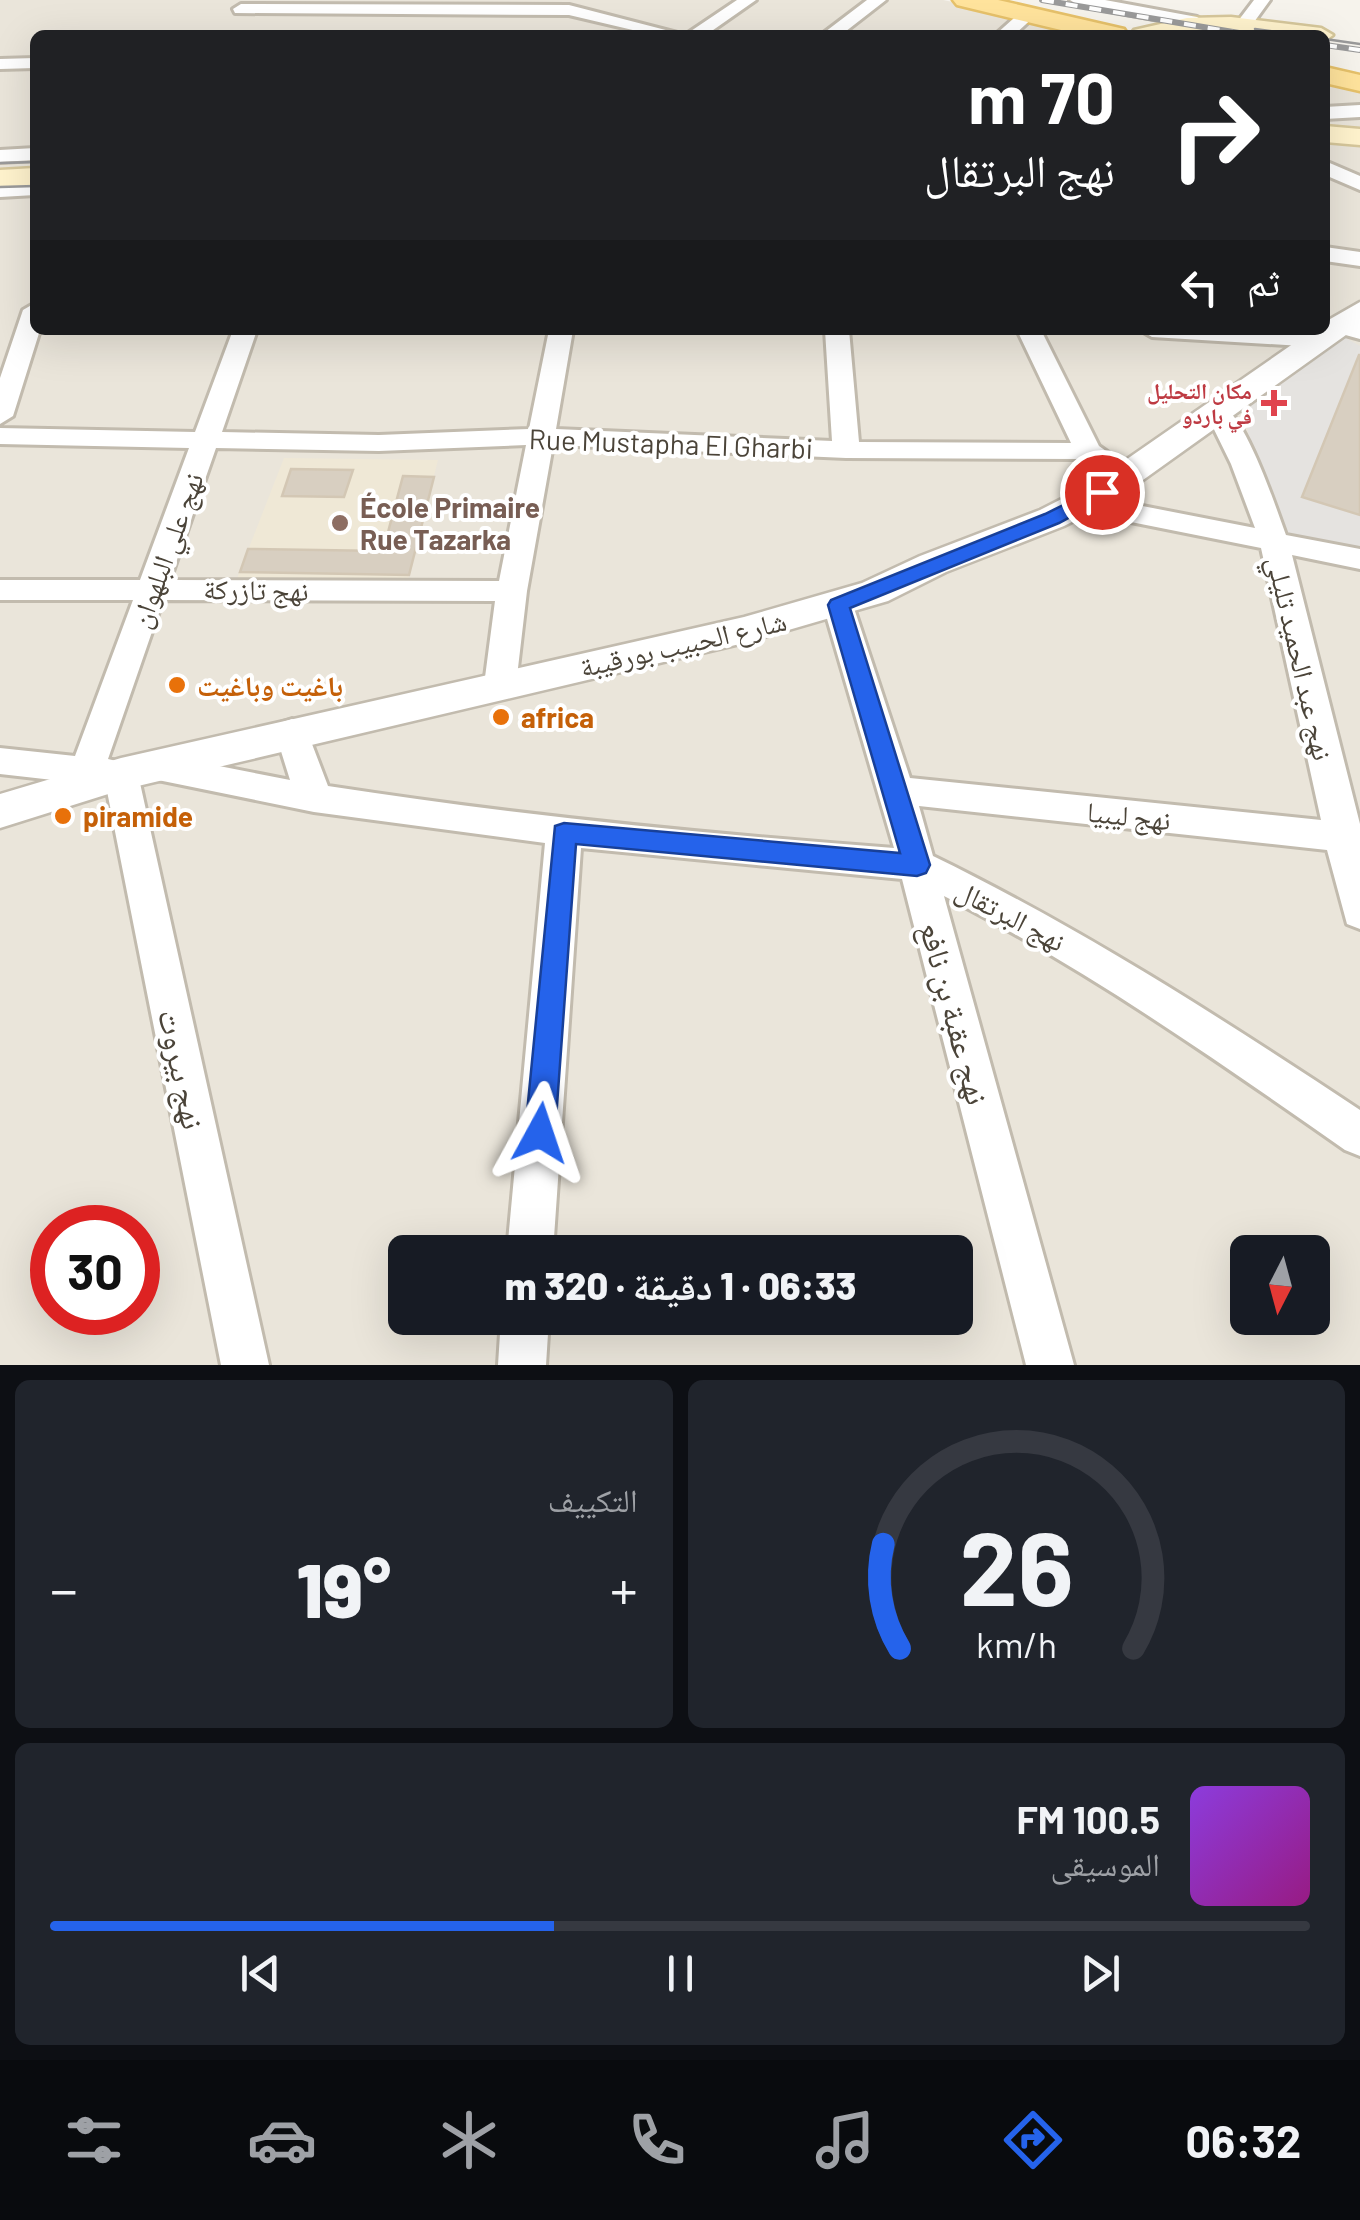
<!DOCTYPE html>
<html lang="ar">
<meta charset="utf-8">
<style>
:root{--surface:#171b24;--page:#20242c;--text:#f1f3f6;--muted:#9ea1a6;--line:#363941;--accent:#2563eb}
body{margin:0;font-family:Barlow,"Noto Naskh Arabic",sans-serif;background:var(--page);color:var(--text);direction:rtl;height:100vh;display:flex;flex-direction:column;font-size:38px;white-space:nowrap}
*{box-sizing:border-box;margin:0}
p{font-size:32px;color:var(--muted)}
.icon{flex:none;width:55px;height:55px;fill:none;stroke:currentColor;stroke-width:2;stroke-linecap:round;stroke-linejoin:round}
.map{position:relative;height:1365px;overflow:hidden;direction:ltr}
.details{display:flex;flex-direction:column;gap:15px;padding:15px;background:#0d0f14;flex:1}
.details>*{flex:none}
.banner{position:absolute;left:30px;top:30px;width:1300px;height:305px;border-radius:15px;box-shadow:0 10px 40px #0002;direction:rtl;background:#202124;color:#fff;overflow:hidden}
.needle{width:65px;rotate:186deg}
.tools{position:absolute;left:1230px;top:1235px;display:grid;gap:20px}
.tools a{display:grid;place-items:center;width:100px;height:100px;border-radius:15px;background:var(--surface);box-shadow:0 10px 40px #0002;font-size:50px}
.speed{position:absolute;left:30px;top:1205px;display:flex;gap:20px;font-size:50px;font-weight:700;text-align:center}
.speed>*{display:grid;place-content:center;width:130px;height:130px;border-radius:50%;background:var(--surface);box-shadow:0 10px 40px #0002;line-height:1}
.speed .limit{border:15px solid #d22;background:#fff;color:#111}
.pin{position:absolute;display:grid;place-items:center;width:85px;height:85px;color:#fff;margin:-42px;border:5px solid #fff;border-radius:50%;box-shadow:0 2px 10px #0007}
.me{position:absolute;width:110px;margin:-55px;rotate:5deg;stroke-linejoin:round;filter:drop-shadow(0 0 8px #0008)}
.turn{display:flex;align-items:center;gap:35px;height:210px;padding:0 50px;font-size:45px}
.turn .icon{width:130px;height:130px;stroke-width:2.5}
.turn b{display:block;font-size:70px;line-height:85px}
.then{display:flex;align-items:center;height:95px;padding:0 50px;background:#0003;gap:20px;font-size:38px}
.big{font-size:75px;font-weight:800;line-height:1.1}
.details .card{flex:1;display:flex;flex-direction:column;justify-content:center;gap:15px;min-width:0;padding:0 35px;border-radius:15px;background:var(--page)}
.details .dial{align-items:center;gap:0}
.dial svg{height:260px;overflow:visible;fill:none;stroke:var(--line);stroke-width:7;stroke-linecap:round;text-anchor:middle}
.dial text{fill:var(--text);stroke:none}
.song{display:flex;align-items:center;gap:30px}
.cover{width:120px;height:120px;border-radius:15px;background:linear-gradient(135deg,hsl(270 70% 55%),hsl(310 70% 35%))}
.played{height:10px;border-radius:5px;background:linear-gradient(90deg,var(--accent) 40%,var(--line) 40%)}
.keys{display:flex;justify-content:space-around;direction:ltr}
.heat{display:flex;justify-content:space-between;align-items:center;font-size:55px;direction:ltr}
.details .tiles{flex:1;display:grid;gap:15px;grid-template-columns:1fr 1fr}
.card:last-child{grid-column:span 2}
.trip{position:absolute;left:388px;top:1235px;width:585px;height:100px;border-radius:15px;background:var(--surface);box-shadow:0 10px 40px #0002;font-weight:800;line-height:100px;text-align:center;direction:rtl}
.dock{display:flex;height:160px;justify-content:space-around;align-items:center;background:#090b0e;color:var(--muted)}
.dock .icon{width:70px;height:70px}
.dock .on{color:var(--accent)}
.dock b{font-size:45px;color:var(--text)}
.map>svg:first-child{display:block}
.residential{fill:#eae5da;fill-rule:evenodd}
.education{fill:#efe8d6}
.parking{fill:#e5e3e0}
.building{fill:#d8cfc1;stroke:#d3c7b4;stroke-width:2.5}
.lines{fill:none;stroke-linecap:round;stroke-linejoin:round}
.minor-casing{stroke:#c2bbae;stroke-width:6}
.tertiary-casing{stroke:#c2bbae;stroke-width:5}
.secondary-casing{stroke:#d6c79b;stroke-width:5}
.primary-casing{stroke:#e6c16a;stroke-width:5}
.minor{fill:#fff;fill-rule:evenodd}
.tertiary{fill:#fff;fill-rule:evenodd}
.secondary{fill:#fff3cd;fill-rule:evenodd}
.primary{fill:#ffe39c;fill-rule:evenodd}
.tram{stroke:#9a9a9a;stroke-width:2.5}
.rail-casing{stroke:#9a9a9a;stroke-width:6}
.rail{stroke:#fff;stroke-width:4;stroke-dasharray:12;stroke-linecap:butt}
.route{fill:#2563eb;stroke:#184099;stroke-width:2.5}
.health-dot{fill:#e0444e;stroke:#fff;stroke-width:4}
.education-dot{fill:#8d6e63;stroke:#fff;stroke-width:4}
.food-dot{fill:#e8710a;stroke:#fff;stroke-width:4}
.labels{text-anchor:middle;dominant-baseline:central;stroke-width:8;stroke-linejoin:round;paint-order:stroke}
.far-health-label{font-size:22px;font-weight:bold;fill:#be3a42;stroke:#fff;text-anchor:end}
.street-label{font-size:28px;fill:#4b4439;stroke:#fff}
.education-label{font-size:28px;font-weight:bold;fill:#785e54;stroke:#fff;text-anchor:start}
.food-label{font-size:28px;font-weight:bold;fill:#c56008;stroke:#fff;text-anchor:start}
.near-street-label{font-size:32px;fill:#4b4439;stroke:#fff}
</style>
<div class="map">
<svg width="1360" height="1365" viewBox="0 0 1360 1365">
<rect width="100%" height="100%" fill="#f6f3ec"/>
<!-- residential -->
<path class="residential" d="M0,0h943l171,35h-1079v295h1290v-247l35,8v1274h-1360zM52,1228h86v84h-86zM405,1252h550v66h-550zM1248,1252h64v66h-64z"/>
<!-- education -->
<path class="education" d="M284,458l154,2 -31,124 -171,-3z"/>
<!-- parking -->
<path class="parking" d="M1344,337l16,9v7l-58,144 58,18v56l-76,-15 -42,-145z"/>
<!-- building -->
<path class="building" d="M1359,355h1v160l-58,-18z
M291,469l62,1 -9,27 -62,-1z
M403,476l31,1 -25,98 -169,-3 8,-23 135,2z"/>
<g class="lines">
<defs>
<path id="minor" d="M737,0h19l-50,35h-21z
M867,0h19l-45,35h-20z
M1070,0h35l92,17 8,5 -8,5 -119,-22z
M1254,0h16l-21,29h-12l-2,-4z
M241,4l328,1 116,30h-31l-85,-20 -334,-2 -2,-4z
M1023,10l14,4 -23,21h-19z
M35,58v10l-35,1v-10z
M1360,105v12l-35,2v-12z
M35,148v12l-35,2v-12z
M1325,161l35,15v14l-35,-15z
M35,183v12l-35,2v-12z
M1325,247l35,5v14l-35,-5z
M35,303v27h5l-27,86 -13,8v-46l23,-68z
M1340,319l20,5v15l-29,-8 -3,-5z
M233,330h24l-35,102 157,3 150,-6 20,-99h24l-17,99 276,12 -7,-111h24l10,112 212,1 -54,-113h24l58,116 42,30 -14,8 -45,-25 -236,-1 -293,-13 -26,146 -11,94 -4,8 -12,4 -12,-4 -4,-8 11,-84 -332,-1 -55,159 25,6 5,9 131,591h-48l-115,-579 -106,-12v-26l75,8 58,-156h-133v-20h140l49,-132 -189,-4v-16l195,4zM526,445l-27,136 -329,-1 46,-132 163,3z
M1140,330c31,0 175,-6 190,10l-12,7 -166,-10z
M1218,403c26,7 58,105 68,132l74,14v20l-68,-14 68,269v105l-13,-5 -20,-74 -408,-44 14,50c150,73 288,162 427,254v46l-15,-6c-130,-91 -260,-182 -401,-254l130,469h-48l-124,-486 -321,-31 -28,404h-46l38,-409 -231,-31 -161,-33 -12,-4 -5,-9 5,-9 12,-4 137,27 -15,-48 5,-9 12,-4 12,4 24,63c187,29 377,48 566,62l-71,-243 4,-7 11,-3 11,3 4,7 57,173 411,42 -60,-272 -180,-36 -10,-3 -4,-6 4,-6 10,-3 174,34 -24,-64 -26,-53z
M501,1318h48l-3,47h-48z"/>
<path id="tertiary" d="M1360,302v23l-245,175 -51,26 -118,46 -58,29 -144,42 -623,147 -121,38v-34l121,-36 623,-141 118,-34 58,-27 120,-46 51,-26 222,-154h12v-8z"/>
<path id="secondary" d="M1231,17l90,11 12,7 -8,6v-6l-116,-4 -79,4 4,-5 53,-12z
M1325,126l35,3v16l-35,-3z
M35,168v18l-35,2v-18z"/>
<path id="primary" d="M953,0h45l126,29 4,6h-46l-125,-30z
M1325,67l35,8v16l-35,-8z"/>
</defs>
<!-- minor casing -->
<use href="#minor" class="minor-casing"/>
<!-- tertiary casing -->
<use href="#tertiary" class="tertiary-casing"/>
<!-- secondary casing -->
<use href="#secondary" class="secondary-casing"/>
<!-- primary casing -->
<use href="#primary" class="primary-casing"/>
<!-- minor -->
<use href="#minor" class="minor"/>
<!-- tertiary -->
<use href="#tertiary" class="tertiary"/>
<!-- secondary -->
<use href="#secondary" class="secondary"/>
<!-- primary -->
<use href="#primary" class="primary"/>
<!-- tram -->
<path class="tram" d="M1255,29l44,6
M1325,39l35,5
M0,163l35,-1
M0,187l35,-1"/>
<defs>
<path id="rail" d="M1042,0l209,35
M1325,45l35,5"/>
</defs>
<!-- rail casing -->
<use href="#rail" class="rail-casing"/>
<!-- rail -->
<use href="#rail" class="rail"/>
</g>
<!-- route -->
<path class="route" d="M1102,486l7,1v9l-50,27 -209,85 80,257 -4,8 -9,3 -341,-32 -21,289 -5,10 -10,4 -11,-4 -4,-10 30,-307 9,-3 336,30 -72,-248 3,-5 214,-86z"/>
<!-- markers -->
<path class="health-dot" d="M1269 388h10v10h10v10h-10v10h-10v-10h-10v-10h10z"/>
<circle class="education-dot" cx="340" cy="523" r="10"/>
<g class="food-dot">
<circle cx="177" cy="685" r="10"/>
<circle cx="501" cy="717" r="10"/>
<circle cx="63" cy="816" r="10"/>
</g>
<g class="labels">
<!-- far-health labels -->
<g class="far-health-label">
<text x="1252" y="390">مكان التحليل<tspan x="1252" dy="25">في باردو</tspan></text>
</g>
<!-- street labels -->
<g class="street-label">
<text transform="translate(671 443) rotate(2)">Rue Mustapha El Gharbi</text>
<text transform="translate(166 550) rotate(-70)">نهج علي البلهوان</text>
<text transform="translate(256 589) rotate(1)">نهج تازركة</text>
<text transform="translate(683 643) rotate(-13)">شارع الحبيب بورقيبة</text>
<text transform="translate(1301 658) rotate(77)">نهج عبد الحميد تليلي</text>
<text transform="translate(1129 815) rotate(6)">نهج ليبيا</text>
<text transform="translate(1011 915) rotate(28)">نهج البرتقال</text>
</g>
<!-- education labels -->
<g class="education-label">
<text x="360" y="507">École Primaire<tspan x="360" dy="32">Rue Tazarka</tspan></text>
</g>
<!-- food labels -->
<g class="food-label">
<text x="197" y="685">باغيت وباغيت</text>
<text x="521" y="717">africa</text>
<text x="83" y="816">piramide</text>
</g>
<!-- near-street labels -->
<g class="near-street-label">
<text transform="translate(956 1013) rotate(75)">نهج عقبة بن نافع</text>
<text transform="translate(183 1069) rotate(78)">نهج بيروت</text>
</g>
</g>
</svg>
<div class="tools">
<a><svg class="needle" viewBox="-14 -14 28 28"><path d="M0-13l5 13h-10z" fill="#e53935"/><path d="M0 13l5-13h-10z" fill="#9ea1a6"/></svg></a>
</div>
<div class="speed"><div class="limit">30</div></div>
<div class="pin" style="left:1102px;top:492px;background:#d93025"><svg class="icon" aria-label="arrive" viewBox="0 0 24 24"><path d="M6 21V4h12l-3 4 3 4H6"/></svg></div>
<svg class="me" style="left:540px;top:1133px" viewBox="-20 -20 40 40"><path d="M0-17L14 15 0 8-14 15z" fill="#2563eb" stroke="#fff" stroke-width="4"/></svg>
<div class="trip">06:33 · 1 دقيقة · 320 m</div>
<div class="banner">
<div class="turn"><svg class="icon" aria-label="right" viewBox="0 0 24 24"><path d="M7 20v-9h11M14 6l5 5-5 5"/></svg><div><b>70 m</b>نهج البرتقال</div></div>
<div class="then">ثم<svg class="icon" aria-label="left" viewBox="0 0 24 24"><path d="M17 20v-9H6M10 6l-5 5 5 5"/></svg></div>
</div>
</div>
<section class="details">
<div class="tiles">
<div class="card dial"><svg viewBox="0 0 100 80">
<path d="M14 69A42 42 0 1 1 86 69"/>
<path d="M14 69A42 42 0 0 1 9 37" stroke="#2563eb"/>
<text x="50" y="56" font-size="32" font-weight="700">26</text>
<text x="50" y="72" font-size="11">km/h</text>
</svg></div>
<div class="card"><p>التكييف</p>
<div class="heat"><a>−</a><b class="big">19°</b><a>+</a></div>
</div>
<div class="card">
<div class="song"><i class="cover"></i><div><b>100.5 FM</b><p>الموسيقى</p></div></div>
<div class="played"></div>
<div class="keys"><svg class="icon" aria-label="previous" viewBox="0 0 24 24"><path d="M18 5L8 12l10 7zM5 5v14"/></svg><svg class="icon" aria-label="pause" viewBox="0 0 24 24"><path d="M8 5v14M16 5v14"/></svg><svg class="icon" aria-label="next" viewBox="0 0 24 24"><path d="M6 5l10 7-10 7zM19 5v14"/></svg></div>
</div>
</div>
</section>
<nav class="dock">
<b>06:32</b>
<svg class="icon on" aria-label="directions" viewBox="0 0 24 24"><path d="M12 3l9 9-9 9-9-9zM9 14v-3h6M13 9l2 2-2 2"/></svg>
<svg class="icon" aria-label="music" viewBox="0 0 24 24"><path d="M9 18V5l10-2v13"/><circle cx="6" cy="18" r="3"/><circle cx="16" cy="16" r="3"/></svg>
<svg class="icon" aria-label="phone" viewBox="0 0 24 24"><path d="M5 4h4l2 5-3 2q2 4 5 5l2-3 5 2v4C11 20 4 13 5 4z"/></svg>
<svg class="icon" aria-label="climate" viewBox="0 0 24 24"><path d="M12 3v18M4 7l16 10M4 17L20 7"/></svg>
<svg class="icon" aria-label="car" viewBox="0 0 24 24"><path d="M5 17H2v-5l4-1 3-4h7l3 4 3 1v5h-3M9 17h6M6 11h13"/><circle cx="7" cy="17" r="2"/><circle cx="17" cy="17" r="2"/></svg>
<svg class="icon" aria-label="filters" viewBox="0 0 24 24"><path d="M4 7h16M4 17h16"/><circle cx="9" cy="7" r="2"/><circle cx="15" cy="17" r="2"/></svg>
</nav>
